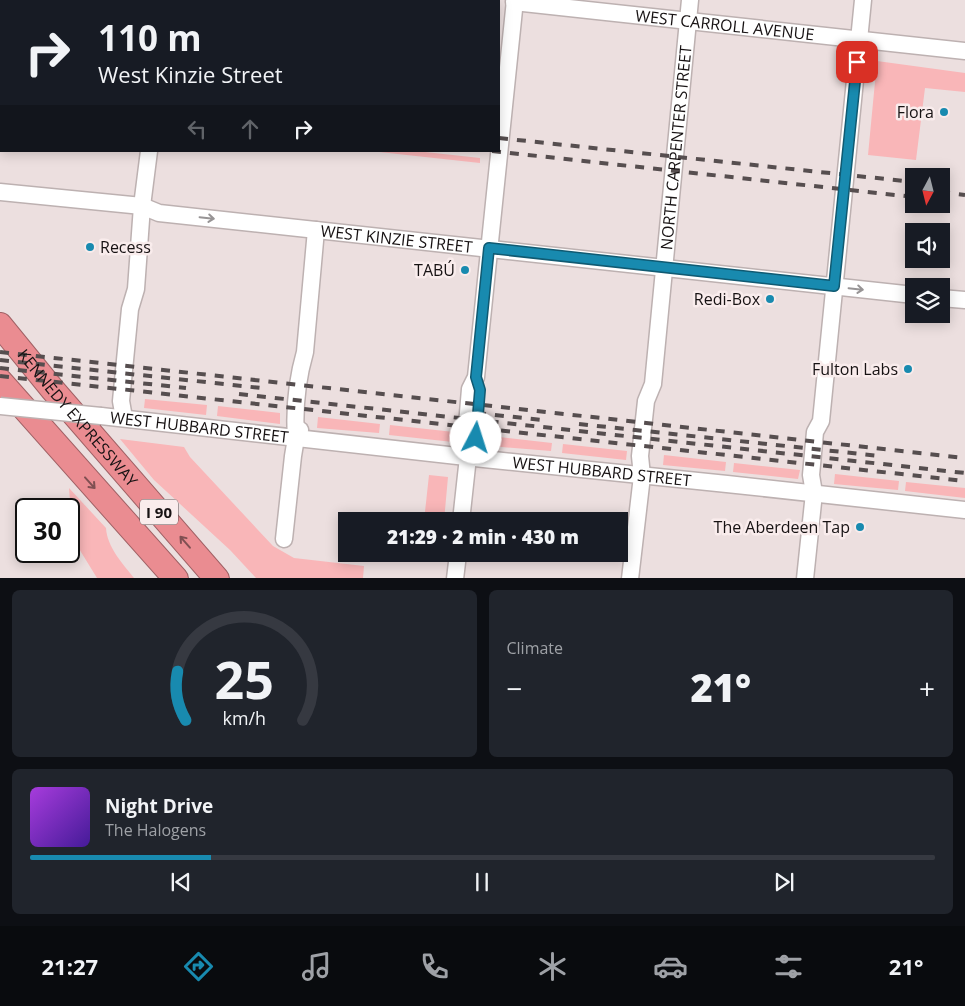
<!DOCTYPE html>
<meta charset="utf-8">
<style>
:root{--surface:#171b24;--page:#20242c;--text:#f1f3f6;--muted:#9ea1a6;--line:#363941;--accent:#188aaf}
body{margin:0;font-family:"Open Sans",sans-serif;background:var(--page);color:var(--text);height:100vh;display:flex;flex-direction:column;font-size:19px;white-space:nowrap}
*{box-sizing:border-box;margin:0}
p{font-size:16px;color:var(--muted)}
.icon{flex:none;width:28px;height:28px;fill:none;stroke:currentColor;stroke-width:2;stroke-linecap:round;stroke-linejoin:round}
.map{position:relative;height:578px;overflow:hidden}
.side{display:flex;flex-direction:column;gap:12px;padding:12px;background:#0d0f14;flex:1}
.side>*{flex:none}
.hud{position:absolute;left:0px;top:0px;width:500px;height:152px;box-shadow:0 2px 12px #0003;background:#171b24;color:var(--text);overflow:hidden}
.needle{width:32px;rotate:187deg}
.fabs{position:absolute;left:905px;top:168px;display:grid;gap:10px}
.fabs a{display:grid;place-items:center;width:45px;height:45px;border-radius:0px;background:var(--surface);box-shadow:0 2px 12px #0003;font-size:25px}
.speed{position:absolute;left:15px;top:498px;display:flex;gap:10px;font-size:25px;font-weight:700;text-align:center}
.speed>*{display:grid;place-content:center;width:65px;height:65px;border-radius:50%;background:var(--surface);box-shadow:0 2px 12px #0003;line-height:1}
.speed .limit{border:2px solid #111;border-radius:8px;background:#fff;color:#111}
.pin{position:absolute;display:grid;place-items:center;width:42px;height:42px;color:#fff;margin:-21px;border-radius:10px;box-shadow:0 2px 8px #0006}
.me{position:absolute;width:55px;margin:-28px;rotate:5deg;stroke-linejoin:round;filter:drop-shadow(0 0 4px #0008)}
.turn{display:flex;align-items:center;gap:18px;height:105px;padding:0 15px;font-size:22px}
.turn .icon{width:65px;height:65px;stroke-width:2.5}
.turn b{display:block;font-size:35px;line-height:42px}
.lanes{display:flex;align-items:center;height:48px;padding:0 15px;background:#0003;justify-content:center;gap:25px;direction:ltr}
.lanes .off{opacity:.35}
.big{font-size:38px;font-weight:800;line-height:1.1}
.side .tile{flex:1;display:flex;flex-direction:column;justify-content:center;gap:8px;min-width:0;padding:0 18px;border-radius:8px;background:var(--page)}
.side .dial{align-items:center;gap:0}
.dial svg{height:130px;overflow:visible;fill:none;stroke:var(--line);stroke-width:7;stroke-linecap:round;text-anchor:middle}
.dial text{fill:var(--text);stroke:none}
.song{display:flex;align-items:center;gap:15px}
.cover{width:60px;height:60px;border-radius:8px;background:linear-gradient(135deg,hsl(280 70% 55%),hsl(260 70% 35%))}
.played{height:5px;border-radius:2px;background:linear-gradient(90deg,var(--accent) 20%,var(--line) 20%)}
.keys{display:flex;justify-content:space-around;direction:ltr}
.heat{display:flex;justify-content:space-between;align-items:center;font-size:28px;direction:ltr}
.side .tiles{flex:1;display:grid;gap:12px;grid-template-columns:1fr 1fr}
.tile:last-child{grid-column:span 2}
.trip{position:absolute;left:338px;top:512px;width:290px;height:50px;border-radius:0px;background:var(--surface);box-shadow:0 2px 12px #0003;font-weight:800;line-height:50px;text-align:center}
.dock{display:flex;height:80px;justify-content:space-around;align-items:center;background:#090b0e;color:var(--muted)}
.dock .icon{width:35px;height:35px}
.dock .selected{color:var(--accent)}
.dock b{font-size:22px;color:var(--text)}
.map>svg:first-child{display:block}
.green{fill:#f9b6b8}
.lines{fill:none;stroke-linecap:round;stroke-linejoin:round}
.minor-casing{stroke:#bdb1b1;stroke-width:19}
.highway-casing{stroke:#a06165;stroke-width:26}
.minor{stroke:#fff;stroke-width:16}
.highway{stroke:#ea8c91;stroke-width:24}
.rail{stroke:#564e4f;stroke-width:4;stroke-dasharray:9 9;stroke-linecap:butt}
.minor-bridge-casing{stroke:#bdb1b1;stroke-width:19;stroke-linecap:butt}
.minor-bridge{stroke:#fff;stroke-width:16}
.oneway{stroke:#979495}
.oneway2{stroke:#804f52}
.route-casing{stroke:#105a72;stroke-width:12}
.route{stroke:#188aaf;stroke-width:9}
.poi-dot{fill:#188aaf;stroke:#f9ecec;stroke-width:2}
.labels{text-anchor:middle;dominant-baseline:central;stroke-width:5;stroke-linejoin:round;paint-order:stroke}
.shield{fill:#f9ecec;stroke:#5b5354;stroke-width:1}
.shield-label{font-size:15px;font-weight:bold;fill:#171213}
.street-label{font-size:16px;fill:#171213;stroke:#f9ecec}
.poi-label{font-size:16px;fill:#171213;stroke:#f9ecec;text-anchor:end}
</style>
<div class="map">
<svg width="965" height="579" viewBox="0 0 965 579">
<rect width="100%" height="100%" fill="#ecdfdf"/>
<!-- green -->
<path class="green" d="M877,61l88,12v19l-40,-4 -9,72 -48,-5z
M370,151h46l64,7v5z
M145,399l62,6 -1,10 -62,-7z
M218,406l62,7v11l-63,-8z
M318,417l62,7 -1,9 -62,-5z
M390,425l64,7 -1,10 -64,-7z
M491,436l61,7 -1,8 -61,-5z
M120,439l64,8 6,10 83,89 21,12 70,8 -1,12h-107l-26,-28 -76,-70z
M563,444l64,7 -1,9 -64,-7z
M664,455l62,7 -1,9 -62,-6z
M734,463l66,7 -2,9 -65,-7z
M835,474l64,7 -1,9 -64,-6z
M429,475l19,2 -4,44h-20z
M906,482l59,6v10l-60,-7z
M69,488l37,40c1,19 17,36 28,50h-37l-24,-39z"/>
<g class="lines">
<defs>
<g id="minor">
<path d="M166,1v-1"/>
<path id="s1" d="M514,2l451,49"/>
<path id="s2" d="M0,192l142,14 17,7 755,82"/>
<path d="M941,298l24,2"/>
<path id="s3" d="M101,416l383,43 243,25 238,26"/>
<path d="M124,418l-3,-17 9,-92 6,-20 6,-83 7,-55"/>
<path d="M296,438c-2,-29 1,-58 9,-86l11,-122"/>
<path d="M461,521l7,-64 -2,-20 4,-48 6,-12 39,-377"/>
<path d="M284,539l9,-83 3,-18 4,-8"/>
<path d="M455,579l3,-25"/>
<path id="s4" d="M630,579l12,-103 -2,-20 6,-55 7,-17 37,-384"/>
<path d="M805,579l9,-86 -3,-18 4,-43 6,-11 42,-421"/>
</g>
<g id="highway">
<path id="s5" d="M0,325l53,65 164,189"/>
<path d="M0,381l176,198"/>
</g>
</defs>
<!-- minor casing -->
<use href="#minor" class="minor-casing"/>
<!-- highway casing -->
<use href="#highway" class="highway-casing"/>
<!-- minor -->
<use href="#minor" class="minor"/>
<!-- highway -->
<use href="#highway" class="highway"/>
<!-- rail -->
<path class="rail" d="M0,13h1
M0,29h1
M499,138l415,44
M492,151l422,46
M941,192l24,3
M0,352l965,106
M0,360l261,28
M0,368l186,20
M0,376l965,105
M239,394l726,79
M477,413l65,7
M579,424l301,32"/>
<defs>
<path id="minor-bridge" d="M0,406l101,10"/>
</defs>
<!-- minor-bridge casing -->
<use href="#minor-bridge" class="minor-bridge-casing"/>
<!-- minor-bridge -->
<use href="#minor-bridge" class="minor-bridge"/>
</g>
<!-- one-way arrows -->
<defs><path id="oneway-shaft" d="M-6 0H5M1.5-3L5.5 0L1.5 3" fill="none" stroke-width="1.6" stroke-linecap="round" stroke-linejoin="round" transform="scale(1.25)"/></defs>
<g class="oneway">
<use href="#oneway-shaft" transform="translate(207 218) rotate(6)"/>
<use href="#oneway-shaft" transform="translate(856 289) rotate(6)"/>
</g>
<g class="oneway2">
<use href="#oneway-shaft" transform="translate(90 483) rotate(48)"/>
<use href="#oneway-shaft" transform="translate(185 542) rotate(-131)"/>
</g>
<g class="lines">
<defs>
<path id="route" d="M476,438l4,-48 -4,-13 13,-129 345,38 23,-224"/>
</defs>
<!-- route casing -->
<use href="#route" class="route-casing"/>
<!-- route -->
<use href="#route" class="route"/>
</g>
<!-- markers -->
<g class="poi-dot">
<circle cx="944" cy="112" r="5"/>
<circle cx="90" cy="247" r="5"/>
<circle cx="465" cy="270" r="5"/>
<circle cx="770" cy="299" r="5"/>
<circle cx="908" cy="369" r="5"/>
<circle cx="860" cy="527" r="5"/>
</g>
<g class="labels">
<!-- shield labels -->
<rect class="shield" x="140" y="499.5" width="38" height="25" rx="4"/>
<g class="shield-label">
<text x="159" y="512">I 90</text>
</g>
<!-- street labels -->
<g class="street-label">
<text stroke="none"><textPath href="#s1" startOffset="212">WEST CARROLL AVENUE</textPath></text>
<text stroke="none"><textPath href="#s4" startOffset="435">NORTH CARPENTER STREET</textPath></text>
<text stroke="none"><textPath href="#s2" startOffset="400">WEST KINZIE STREET</textPath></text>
<text stroke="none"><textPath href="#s5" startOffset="121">KENNEDY EXPRESSWAY</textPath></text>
<text stroke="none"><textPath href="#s3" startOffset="99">WEST HUBBARD STREET</textPath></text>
<text stroke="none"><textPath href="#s3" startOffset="504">WEST HUBBARD STREET</textPath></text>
</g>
<!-- poi labels -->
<g class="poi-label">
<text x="934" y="112">Flora</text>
<text x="100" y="247" text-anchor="start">Recess</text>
<text x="455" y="270">TABÚ</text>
<text x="760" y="299">Redi-Box</text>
<text x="898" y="369">Fulton Labs</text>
<text x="850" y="527">The Aberdeen Tap</text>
</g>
</g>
</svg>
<div class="fabs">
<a><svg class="needle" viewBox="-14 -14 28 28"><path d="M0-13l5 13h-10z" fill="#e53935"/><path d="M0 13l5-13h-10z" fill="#9ea1a6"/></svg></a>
<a><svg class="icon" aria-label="sound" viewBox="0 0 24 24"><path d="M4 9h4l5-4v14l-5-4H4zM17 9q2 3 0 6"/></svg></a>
<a><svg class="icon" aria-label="layers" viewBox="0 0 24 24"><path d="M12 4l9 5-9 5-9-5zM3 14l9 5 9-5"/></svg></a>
</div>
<div class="speed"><div class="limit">30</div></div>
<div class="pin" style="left:857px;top:62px;background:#d93025"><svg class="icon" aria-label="arrive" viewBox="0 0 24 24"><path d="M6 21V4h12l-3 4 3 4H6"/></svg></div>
<svg class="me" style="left:476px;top:438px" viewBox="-20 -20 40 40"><circle r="19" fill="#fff"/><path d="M0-13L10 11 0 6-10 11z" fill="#188aaf"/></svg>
<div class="trip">21:29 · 2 min · 430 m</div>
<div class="hud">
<div class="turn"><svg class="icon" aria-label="right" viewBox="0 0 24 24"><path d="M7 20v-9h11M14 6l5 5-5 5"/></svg><div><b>110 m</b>West Kinzie Street</div></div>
<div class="lanes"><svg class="icon off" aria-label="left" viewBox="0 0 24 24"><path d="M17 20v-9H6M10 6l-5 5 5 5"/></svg><svg class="icon off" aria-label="ahead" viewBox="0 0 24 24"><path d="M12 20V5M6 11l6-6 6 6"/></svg><svg class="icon" aria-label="right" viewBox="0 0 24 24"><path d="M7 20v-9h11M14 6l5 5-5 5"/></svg></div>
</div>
</div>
<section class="side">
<div class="tiles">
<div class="tile dial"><svg viewBox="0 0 100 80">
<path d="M14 69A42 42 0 1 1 86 69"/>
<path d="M14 69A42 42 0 0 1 9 39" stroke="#188aaf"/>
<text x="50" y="56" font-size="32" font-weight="700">25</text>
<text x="50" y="72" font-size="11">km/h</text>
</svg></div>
<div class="tile"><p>Climate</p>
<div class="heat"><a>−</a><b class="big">21°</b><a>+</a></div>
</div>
<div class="tile">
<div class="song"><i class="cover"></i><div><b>Night Drive</b><p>The Halogens</p></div></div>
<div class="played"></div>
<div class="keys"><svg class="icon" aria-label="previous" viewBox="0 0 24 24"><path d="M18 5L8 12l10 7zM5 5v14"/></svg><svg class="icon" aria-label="pause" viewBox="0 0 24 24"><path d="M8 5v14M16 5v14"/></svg><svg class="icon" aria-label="next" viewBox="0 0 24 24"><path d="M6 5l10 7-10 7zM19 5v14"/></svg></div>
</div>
</div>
</section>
<nav class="dock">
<b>21:27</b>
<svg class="icon selected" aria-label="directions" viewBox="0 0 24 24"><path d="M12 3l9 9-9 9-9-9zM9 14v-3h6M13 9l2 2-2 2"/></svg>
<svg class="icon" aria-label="music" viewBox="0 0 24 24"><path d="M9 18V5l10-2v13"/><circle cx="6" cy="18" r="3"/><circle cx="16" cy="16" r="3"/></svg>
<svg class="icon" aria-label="phone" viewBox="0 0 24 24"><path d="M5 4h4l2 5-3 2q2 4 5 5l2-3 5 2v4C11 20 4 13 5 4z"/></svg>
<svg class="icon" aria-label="climate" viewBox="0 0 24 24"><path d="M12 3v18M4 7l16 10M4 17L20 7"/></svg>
<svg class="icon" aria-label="car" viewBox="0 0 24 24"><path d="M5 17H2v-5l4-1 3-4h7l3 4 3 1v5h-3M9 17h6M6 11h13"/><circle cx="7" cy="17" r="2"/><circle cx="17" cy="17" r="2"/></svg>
<svg class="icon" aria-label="filters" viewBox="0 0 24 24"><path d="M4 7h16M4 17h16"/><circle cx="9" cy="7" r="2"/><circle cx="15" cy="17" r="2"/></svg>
<b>21°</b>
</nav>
